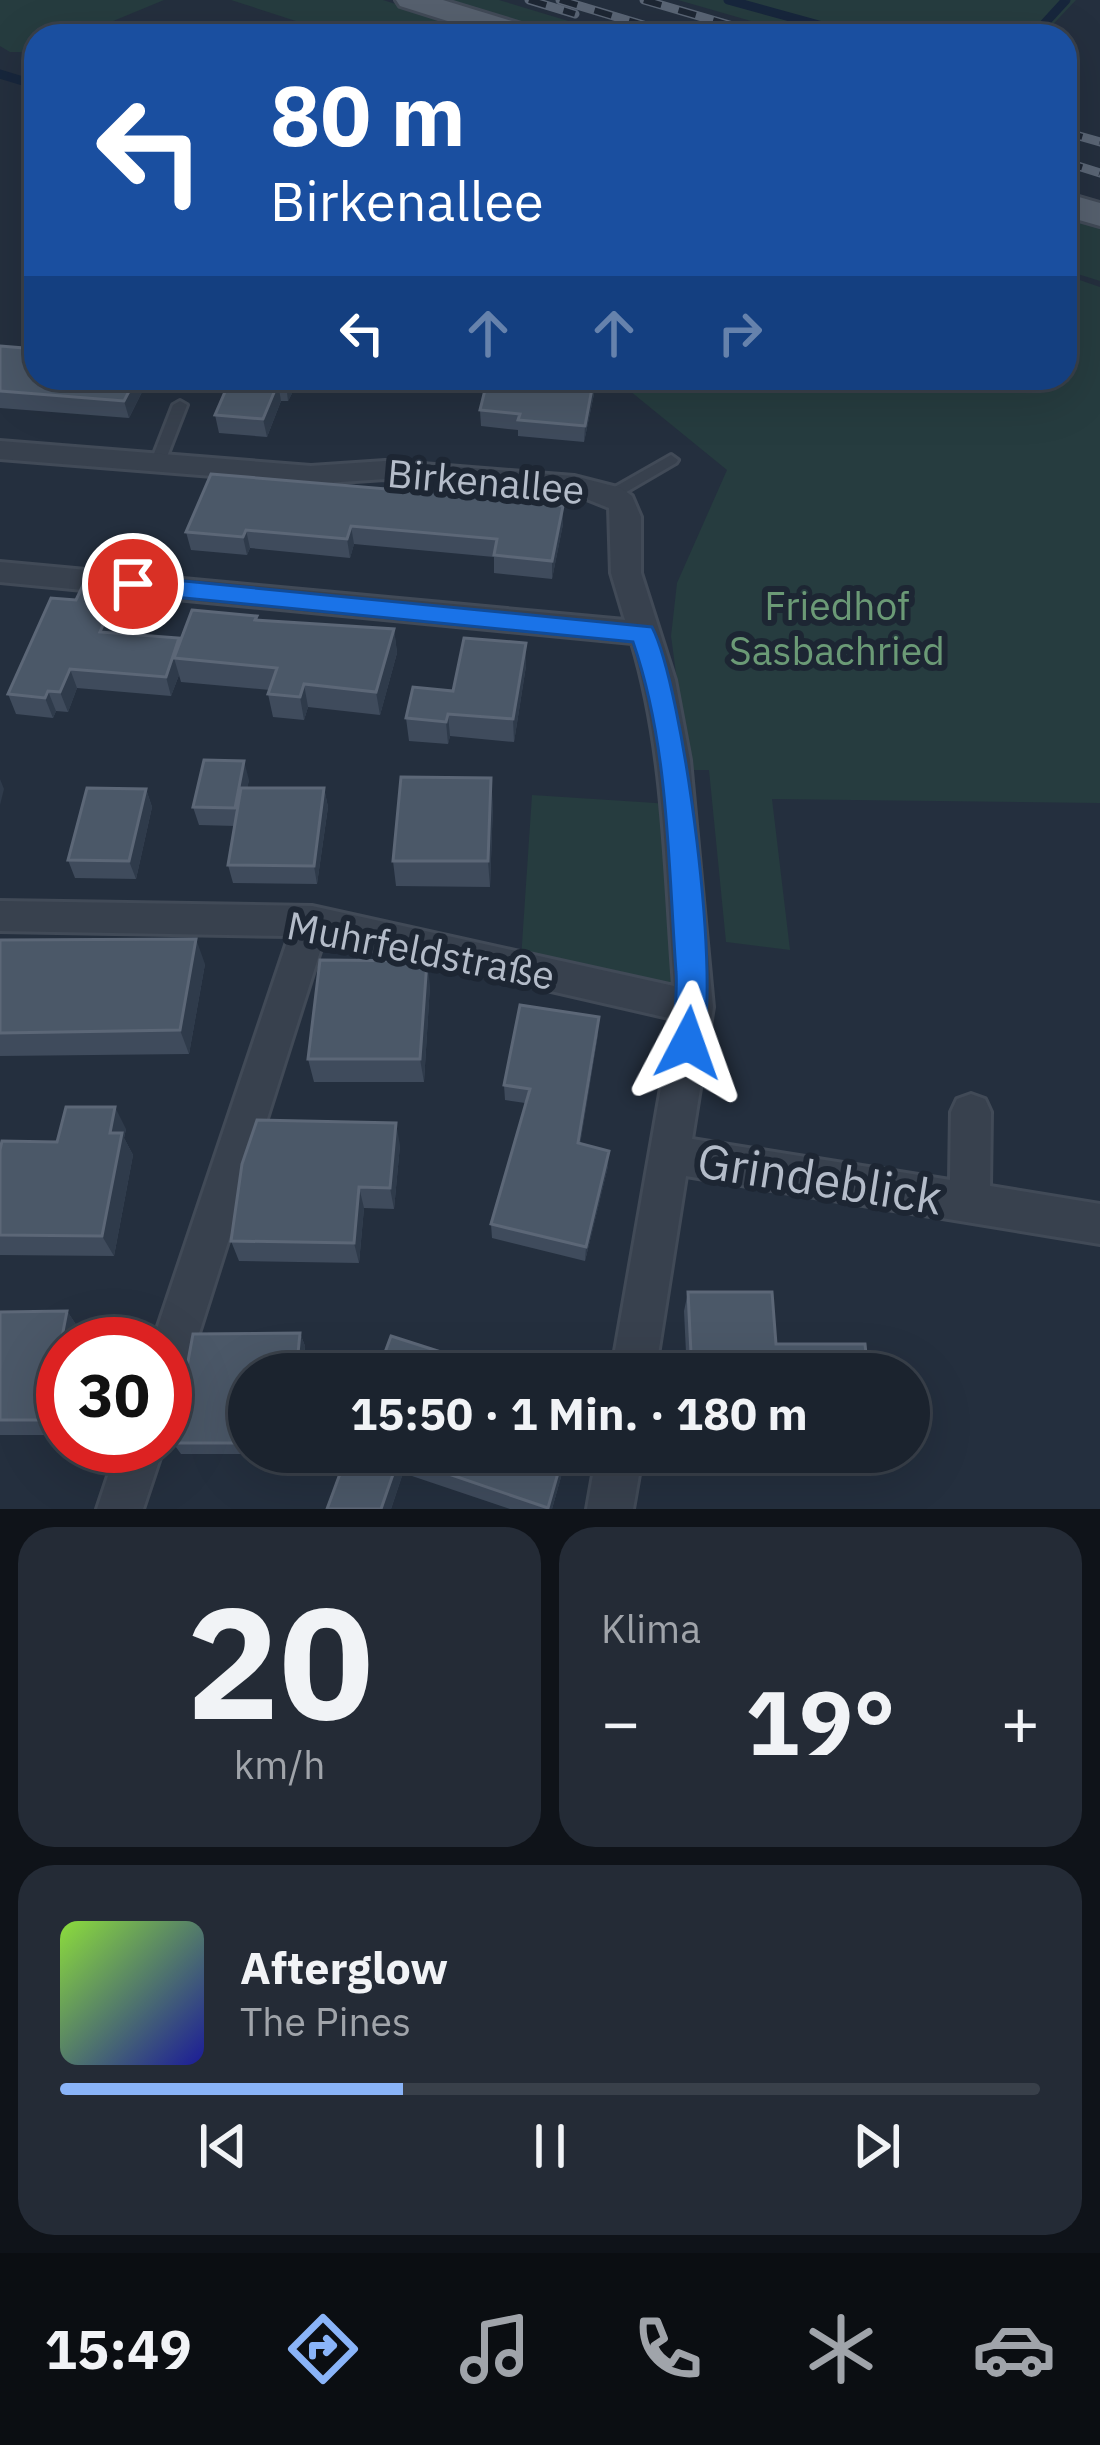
<!DOCTYPE html>
<html lang="de">
<meta charset="utf-8">
<style>
:root{--surface:#1b232e;--page:#242b36;--text:#f1f3f6;--muted:#a0a4aa;--line:#39404a;--accent:#8ab4f8}
body{margin:0;font-family:"IBM Plex Sans",sans-serif;background:var(--page);color:var(--text);height:100vh;display:flex;flex-direction:column;font-size:45px;white-space:nowrap}
*{box-sizing:border-box;margin:0}
p{font-size:39px;color:var(--muted)}
.icon{flex:none;width:66px;height:66px;fill:none;stroke:currentColor;stroke-width:2;stroke-linecap:round;stroke-linejoin:round}
.map{position:relative;height:1509px;overflow:hidden}
.drawer{display:flex;flex-direction:column;gap:18px;padding:18px;background:#0f1319;flex:1}
.drawer>*{flex:none}
.hud{position:absolute;left:24px;top:24px;width:1053px;height:366px;border-radius:36px;box-shadow:0 12px 48px #0002,0 0 0 3px var(--line);background:#1a4fa0;color:#fff;overflow:hidden}
.speed{position:absolute;left:36px;top:1317px;display:flex;gap:24px;font-size:60px;font-weight:700;text-align:center}
.speed>*{display:grid;place-content:center;width:156px;height:156px;border-radius:50%;background:var(--surface);box-shadow:0 12px 48px #0002,0 0 0 3px var(--line);line-height:1}
.speed .limit{border:18px solid #d22;background:#fff;color:#111}
.pin{position:absolute;display:grid;place-items:center;width:102px;height:102px;color:#fff;margin:-51px;border:6px solid #fff;border-radius:50%;box-shadow:0 3px 12px #0007}
.me{position:absolute;width:132px;margin:-66px;rotate:4deg;stroke-linejoin:round;filter:drop-shadow(0 0 9px #0008)}
.turn{display:flex;align-items:center;gap:42px;height:252px;padding:0 48px;font-size:54px}
.turn .icon{width:156px;height:156px;stroke-width:2.5}
.turn b{display:block;font-size:84px;line-height:102px}
.lanes{display:flex;align-items:center;height:114px;padding:0 48px;background:#0003;justify-content:center;gap:60px;direction:ltr}
.lanes .off{opacity:.35}
.big{font-size:90px;font-weight:700;line-height:1.1}
.drawer .tile{flex:1;display:flex;flex-direction:column;justify-content:center;gap:18px;min-width:0;padding:0 42px;border-radius:36px;background:var(--page)}
.drawer .dial{align-items:center;gap:0}
.dial b{font-size:156px;line-height:1}
.song{display:flex;align-items:center;gap:36px}
.cover{width:144px;height:144px;border-radius:18px;background:linear-gradient(135deg,hsl(90 70% 55%),hsl(240 70% 35%))}
.played{height:12px;border-radius:6px;background:linear-gradient(90deg,var(--accent) 35%,var(--line) 35%)}
.keys{display:flex;justify-content:space-around;direction:ltr}
.heat{display:flex;justify-content:space-between;align-items:center;font-size:66px;direction:ltr}
.drawer .tiles{flex:1;display:grid;gap:18px;grid-template-columns:1fr 1fr}
.tile:last-child{grid-column:span 2}
.trip{position:absolute;left:228px;top:1353px;width:702px;height:120px;border-radius:60px;background:var(--surface);box-shadow:0 12px 48px #0002,0 0 0 3px var(--line);font-weight:700;line-height:120px;text-align:center}
.tab-bar{display:flex;height:192px;justify-content:space-around;align-items:center;background:#0b0e12;color:var(--muted)}
.tab-bar .icon{width:84px;height:84px}
.tab-bar .selected{color:var(--accent)}
.tab-bar b{font-size:54px;color:var(--text)}
.map>svg:first-child{display:block}
.green{fill:#263c3f}
.lines{fill:none;stroke-linecap:round;stroke-linejoin:round}
.stream{stroke:#17263c;stroke-width:9}
.lane-casing{stroke:#414a57;stroke-width:6}
.street-casing{stroke:#414a57;stroke-width:6}
.primary-casing{stroke:#414a57;stroke-width:6}
.lane{fill:#38414e;fill-rule:evenodd}
.street{fill:#38414e;fill-rule:evenodd}
.primary{fill:#56606e;fill-rule:evenodd}
.rail-casing{stroke:#5a6575;stroke-width:9}
.rail{stroke:#1d2633;stroke-width:6;stroke-dasharray:18;stroke-linecap:butt}
.wall{fill:#3f4b5c}
.shaded-wall{fill:#2f3b4b}
.building{fill:#4b5868;stroke:#5c6777;stroke-width:3}
.route{fill:#1a73e8;stroke:#114b97;stroke-width:3}
.labels{text-anchor:middle;dominant-baseline:central;stroke-width:12;stroke-linejoin:round;paint-order:stroke}
.street-label{font-size:39px;fill:#b4bcc9;stroke:#1d2633}
.park-label{font-size:39px;fill:#6b9a76;stroke:#1d2633}
.near-street-label{font-size:48px;fill:#b4bcc9;stroke:#1d2633}
</style>
<div class="map">
<svg width="1100" height="1509" viewBox="0 0 1100 1509">
<rect width="100%" height="100%" fill="#242f3e"/>
<!-- green -->
<path class="green" d="M0,0h164l-87,36h-41v16h-26l-10,-6z
M231,0h152l114,36h-155z
M433,0h66l119,36h-68z
M678,0h398l-34,36h-239z
M1065,214l35,11v56l-35,-11z
M1065,275l35,12v516l-328,-4 18,151 -64,-8 -17,-172h-20l-18,-134 6,-53 50,-113 -113,-92h451z
M532,795l139,9 10,189 -160,-34z"/>
<g class="lines">
<!-- stream -->
<path class="stream" d="M728,0l131,36
M1033,36l33,-36
M0,74l36,11"/>
<defs>
<path id="lane" d="M180,401l7,4 -23,59 -2,3h-10l-2,-3 23,-59z
M671,455l7,5 -2,3 -60,35h-10l-2,-3 2,-3z"/>
<path id="street" d="M0,441l311,25 74,-5 189,15 47,12 11,8 9,21v56l34,107 15,80 23,247 -21,132 258,41 1,-68 6,-13 14,-5 14,5 6,13 -1,74 110,18v40l-414,-68 -31,198h-44l62,-355 -349,-80 -137,432 -6,16 -16,6v-49h-13l137,-408 -289,-5v-30l312,5 362,80c-9,-114 -9,-233 -42,-343l-632,-61v-20l625,58 -14,-47 -2,-65 -35,-14 -189,-15 -74,5 -311,-25z
M118,1446h46l-21,63h-46z
M597,1452h46l-10,57h-46z"/>
<path id="primary" d="M396,0h47l95,29 5,7h-48l-95,-30z
M1065,193l35,10v23l-35,-10z"/>
</defs>
<!-- lane casing -->
<use href="#lane" class="lane-casing"/>
<!-- street casing -->
<use href="#street" class="street-casing"/>
<!-- primary casing -->
<use href="#primary" class="primary-casing"/>
<!-- lane -->
<use href="#lane" class="lane"/>
<!-- street -->
<use href="#street" class="street"/>
<!-- primary -->
<use href="#primary" class="primary"/>
<defs>
<path id="rail" d="M529,0l46,14
M560,0l120,36
M644,0l123,36
M1065,132l35,10
M1065,162l35,11"/>
</defs>
<!-- rail casing -->
<use href="#rail" class="rail-casing"/>
<!-- rail -->
<use href="#rail" class="rail"/>
</g>
<!-- wall -->
<path class="wall" d="M0,346l149,32 -20,40 -129,-10z
M231,378h69l-12,23h-7l-14,36 -48,-4 -4,-18z
M594,378v16l-10,48 -66,-6v-6l-37,-4 -1,-16z
M509,500l54,24 -11,55 -58,-6v-16l-140,-13 -4,14 -100,-10 -3,7 -56,-5 -5,-18z
M120,586l6,20 -12,27 66,9 77,-26 1,4 136,9 3,24 -17,62 -72,-8 -4,13 -31,-3 -5,-23 2,-4 -89,-8 -2,-7 -8,21 -94,-8 -9,24 -12,-1 -3,7 -37,-4 -8,-20 68,-94z
M526,666l-12,76 -64,-6 -2,8 -39,-3 -3,-23 47,-27z
M249,780l-2,8h77l4,19 -11,77 -84,-1 -5,-18 7,-39 -36,-1 -6,-18z
M146,789l6,18 -16,72 -61,-1 -7,-18z
M493,804l-3,83 -94,-1 -3,-25z
M0,940l205,24 -16,90 -189,2z
M430,985l-6,97h-110l-6,-23z
M598,1034l-18,110 28,22 -23,95 -93,-23 -1,-14 34,-121 -20,-3 -1,-15z
M126,1129l-2,9 9,17 -19,101 -114,-1v-105z
M400,1145l-6,64 -30,-1 -5,55 -120,-2 -8,-20z
M688,1292l88,52 92,30h-181l-3,-63z
M67,1311l12,18 -3,15h-13l-4,91h-59v-123z
M300,1333l5,13 -3,28h-53v78h45v2h-113l-8,-11 20,-109z
M348,1452h220l-16,57h-42l-107,-36 -12,36h-64z
M750,1452h128l1,7 -9,15h-119z"/>
<!-- shaded-wall -->
<path class="shaded-wall" d="M136,378h13l-20,40 -5,-17z
M288,378h12l-12,23 -2,-17z
M594,378v16l-10,48 1,-16z
M278,383l3,18 -14,36 -4,-18z
M563,506v18l-11,55v-18z
M351,526l3,18 -4,14 -3,-19z
M246,530l4,18 -3,7 -4,-18z
M120,586l6,20 -19,46 -7,-20z
M394,629l3,24 -17,62 -4,-23z
M179,638l5,20h-10l5,17 -8,21 -5,-19z
M526,643v23l-12,76 -1,-23z
M70,669l7,19 -9,24 -8,-20z
M304,684l4,23 -4,13 -4,-23z
M48,691l8,20 -3,7 -8,-20z
M448,714l2,22 -2,8 -2,-22z
M244,761l5,19 -9,46 -5,-18z
M491,778l2,26 -3,83 -2,-26z
M0,779l4,10 -4,16z
M324,788l4,19 -11,77 -3,-18z
M146,789l6,18 -16,72 -7,-18z
M196,939l9,25 -16,90 -9,-24z
M427,961l3,24 -6,97 -4,-23z
M599,1017l-1,17 -20,124v-15z
M115,1107l11,22 -2,9 9,17 -19,101 -12,-20 8,-103z
M396,1123l4,22 -6,64 -4,-21z
M609,1151l-1,15 -23,95 1,-14z
M359,1187l5,21 -5,55 -5,-20z
M67,1311l12,18 -3,15h-13v72l-4,19 -13,-15z
M300,1333l5,13 -3,28h-6z
M564,1452h4l-16,57h-4z
M399,1457l4,16 -12,36h-10z"/>
<!-- building -->
<path class="building" d="M0,346l36,3v29h100l-12,23 -124,-10z
M231,378h57l-2,6 -8,-1 -15,36 -48,-4z
M488,378h106l-9,48 -67,-6 2,-6 -40,-4z
M211,474l187,16 5,-14 105,16 -2,8 57,6 -11,55 -58,-6 3,-16 -146,-13 -4,13 -101,-9 -3,7 -57,-5z
M84,583l36,3 -20,46 79,6 -13,39 -96,-8 -10,23 -12,-1 -3,7 -37,-4 43,-96 25,2z
M192,610l65,6 -2,4 139,9 -18,63 -72,-8 -4,13 -32,-3 9,-26 -103,-10z
M464,638l62,5 -13,76 -65,-5 -2,8 -40,-4 7,-31 40,4z
M204,760l40,1 -9,47 -42,-1z
M401,777l90,1 -3,83h-95z
M87,788l59,1 -17,72 -61,-1z
M241,788h83l-10,78 -86,-1z
M196,939l-16,91 -180,3v-93z
M320,960l107,1 -7,98h-112z
M520,1005l79,12 -21,126 31,8 -23,96 -95,-23 39,-135 -26,-4z
M66,1107h49l-5,26h12l-20,103 -102,-1v-85l2,-9 55,1z
M257,1120l139,3 -6,65 -31,-1 -5,56 -123,-2 11,-77z
M688,1292h84l4,52h89l3,30h-176z
M67,1311l-21,109h-46v-108z
M300,1333l-4,41h-47v69h-76l20,-109z
M391,1336l119,38h-133z
M348,1452h216l-16,56 -149,-51 -18,52h-54z
M757,1452h121l1,7 -122,-1z"/>
<!-- route -->
<path class="route" d="M133,576l519,51c31,58 73,370 47,426l-11,5 -11,-5c-6,-13 1,-61 -1,-81 -8,-110 -7,-226 -43,-330l-500,-49 -12,-9z"/>
<g class="labels">
<!-- street labels -->
<g class="street-label">
<text transform="translate(486 481) rotate(5)">Birkenallee</text>
<text transform="translate(421 950) rotate(11)">Muhrfeldstraße</text>
</g>
<!-- park labels -->
<g class="park-label">
<text x="837" y="605">Friedhof<tspan x="837" dy="45">Sasbachried</tspan></text>
</g>
<!-- near-street labels -->
<g class="near-street-label">
<text transform="translate(820 1178) rotate(9)">Grindeblick</text>
</g>
</g>
</svg>
<div class="speed"><div class="limit">30</div></div>
<div class="pin" style="left:133px;top:584px;background:#d93025"><svg class="icon" aria-label="arrive" viewBox="0 0 24 24"><path d="M6 21V4h12l-3 4 3 4H6"/></svg></div>
<svg class="me" style="left:688px;top:1043px" viewBox="-20 -20 40 40"><path d="M0-17L14 15 0 8-14 15z" fill="#1a73e8" stroke="#fff" stroke-width="4"/></svg>
<div class="trip">15:50 · 1 Min. · 180 m</div>
<div class="hud">
<div class="turn"><svg class="icon" aria-label="left" viewBox="0 0 24 24"><path d="M17 20v-9H6M10 6l-5 5 5 5"/></svg><div><b>80 m</b>Birkenallee</div></div>
<div class="lanes"><svg class="icon" aria-label="left" viewBox="0 0 24 24"><path d="M17 20v-9H6M10 6l-5 5 5 5"/></svg><svg class="icon off" aria-label="ahead" viewBox="0 0 24 24"><path d="M12 20V5M6 11l6-6 6 6"/></svg><svg class="icon off" aria-label="ahead" viewBox="0 0 24 24"><path d="M12 20V5M6 11l6-6 6 6"/></svg><svg class="icon off" aria-label="right" viewBox="0 0 24 24"><path d="M7 20v-9h11M14 6l5 5-5 5"/></svg></div>
</div>
</div>
<section class="drawer">
<div class="tiles">
<div class="tile dial"><b>20</b><p>km/h</p></div>
<div class="tile"><p>Klima</p>
<div class="heat"><a>−</a><b class="big">19°</b><a>+</a></div>
</div>
<div class="tile">
<div class="song"><i class="cover"></i><div><b>Afterglow</b><p>The Pines</p></div></div>
<div class="played"></div>
<div class="keys"><svg class="icon" aria-label="previous" viewBox="0 0 24 24"><path d="M18 5L8 12l10 7zM5 5v14"/></svg><svg class="icon" aria-label="pause" viewBox="0 0 24 24"><path d="M8 5v14M16 5v14"/></svg><svg class="icon" aria-label="next" viewBox="0 0 24 24"><path d="M6 5l10 7-10 7zM19 5v14"/></svg></div>
</div>
</div>
</section>
<nav class="tab-bar">
<b>15:49</b>
<svg class="icon selected" aria-label="directions" viewBox="0 0 24 24"><path d="M12 3l9 9-9 9-9-9zM9 14v-3h6M13 9l2 2-2 2"/></svg>
<svg class="icon" aria-label="music" viewBox="0 0 24 24"><path d="M9 18V5l10-2v13"/><circle cx="6" cy="18" r="3"/><circle cx="16" cy="16" r="3"/></svg>
<svg class="icon" aria-label="phone" viewBox="0 0 24 24"><path d="M5 4h4l2 5-3 2q2 4 5 5l2-3 5 2v4C11 20 4 13 5 4z"/></svg>
<svg class="icon" aria-label="climate" viewBox="0 0 24 24"><path d="M12 3v18M4 7l16 10M4 17L20 7"/></svg>
<svg class="icon" aria-label="car" viewBox="0 0 24 24"><path d="M5 17H2v-5l4-1 3-4h7l3 4 3 1v5h-3M9 17h6M6 11h13"/><circle cx="7" cy="17" r="2"/><circle cx="17" cy="17" r="2"/></svg>
</nav>
